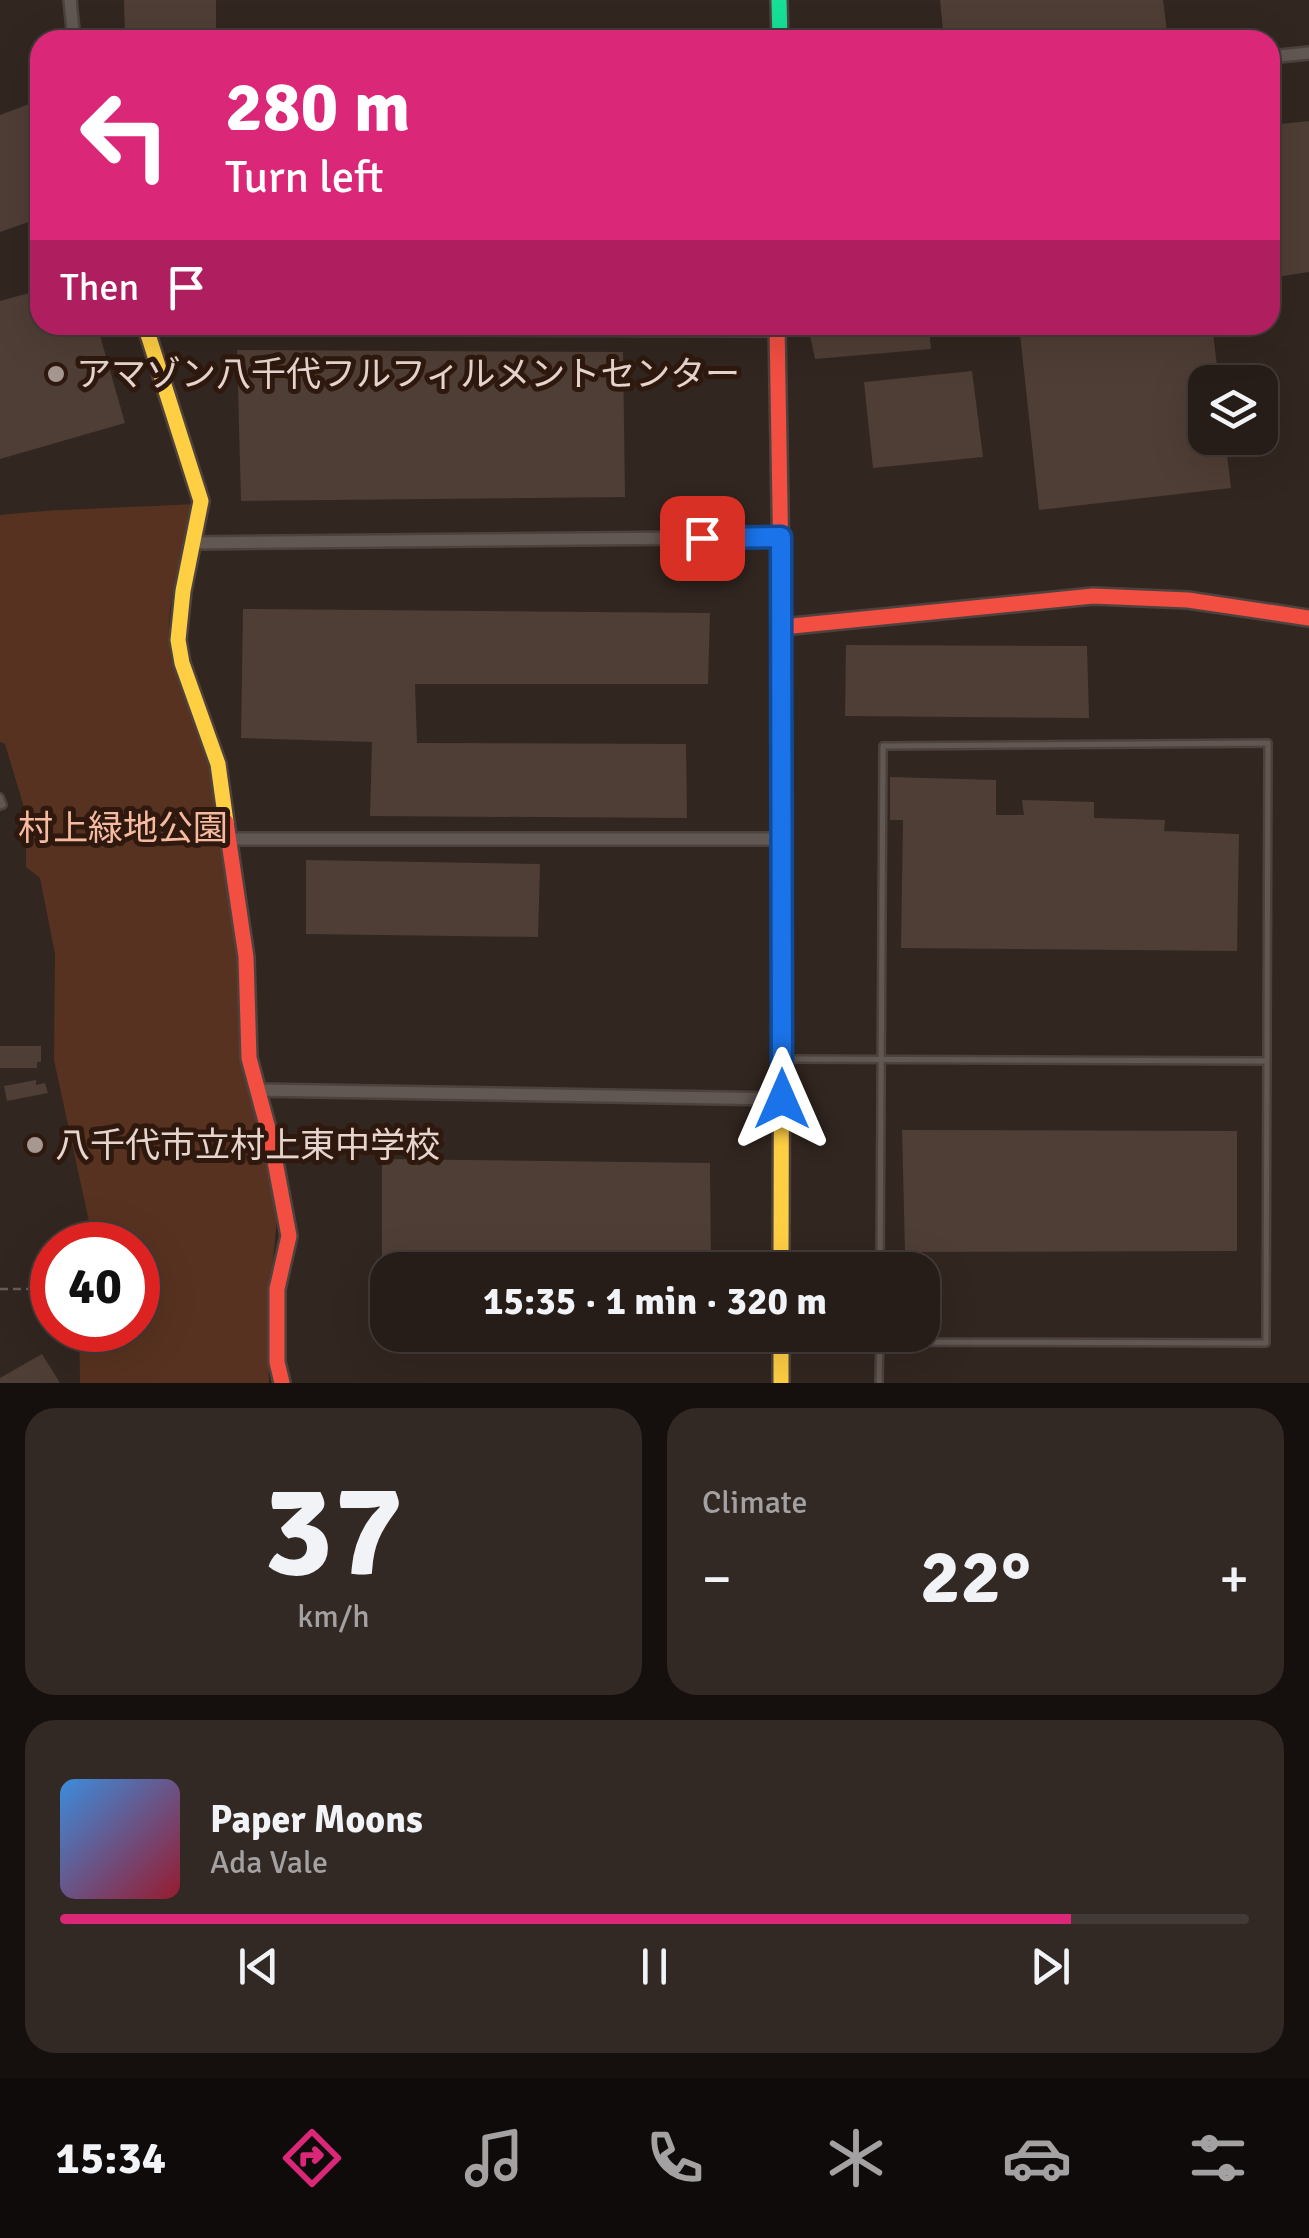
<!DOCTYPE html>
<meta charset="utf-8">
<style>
:root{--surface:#261c18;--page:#322925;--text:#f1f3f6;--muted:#a4a1a2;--line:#423a37;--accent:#db2777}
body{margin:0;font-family:Signika,"Noto Sans JP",sans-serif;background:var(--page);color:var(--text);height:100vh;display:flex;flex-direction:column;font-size:38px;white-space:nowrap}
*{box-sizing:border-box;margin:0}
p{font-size:32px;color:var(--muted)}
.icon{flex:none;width:55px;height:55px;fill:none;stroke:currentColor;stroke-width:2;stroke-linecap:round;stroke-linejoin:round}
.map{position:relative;height:1383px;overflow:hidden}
.sheet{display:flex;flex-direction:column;gap:25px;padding:25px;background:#150f0d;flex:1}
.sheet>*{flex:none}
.banner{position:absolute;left:30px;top:30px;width:1250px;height:305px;border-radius:30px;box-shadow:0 10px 40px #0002,0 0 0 2px var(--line);background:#db2777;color:#fff;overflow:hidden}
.controls{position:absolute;left:1188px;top:365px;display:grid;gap:20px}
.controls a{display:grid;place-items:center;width:90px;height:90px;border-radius:20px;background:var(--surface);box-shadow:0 10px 40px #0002,0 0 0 2px var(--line);font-size:50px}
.speed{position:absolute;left:30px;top:1222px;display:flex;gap:20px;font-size:50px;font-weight:700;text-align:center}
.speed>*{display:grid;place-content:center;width:130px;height:130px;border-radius:50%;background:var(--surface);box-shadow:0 10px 40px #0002,0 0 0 2px var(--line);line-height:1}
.speed .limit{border:15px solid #d22;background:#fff;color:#111}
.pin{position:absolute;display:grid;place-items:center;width:85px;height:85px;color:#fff;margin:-42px;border-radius:20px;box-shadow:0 5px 15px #0006}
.me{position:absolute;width:110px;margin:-55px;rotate:0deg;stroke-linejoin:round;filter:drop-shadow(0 0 8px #0008)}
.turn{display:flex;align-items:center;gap:35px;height:210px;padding:0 30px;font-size:45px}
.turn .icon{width:130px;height:130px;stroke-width:2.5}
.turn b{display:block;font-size:70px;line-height:85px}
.then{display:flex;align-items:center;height:95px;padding:0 30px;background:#0003;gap:20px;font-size:38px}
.big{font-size:75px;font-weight:700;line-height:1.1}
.sheet .card{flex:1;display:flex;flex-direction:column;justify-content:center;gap:15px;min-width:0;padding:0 35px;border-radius:30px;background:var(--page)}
.sheet .dial{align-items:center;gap:0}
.dial b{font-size:130px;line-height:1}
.song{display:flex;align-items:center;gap:30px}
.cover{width:120px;height:120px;border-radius:15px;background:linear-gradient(135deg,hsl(210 70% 55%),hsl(350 70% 35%))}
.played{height:10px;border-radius:5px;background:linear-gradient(90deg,var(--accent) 85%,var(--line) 85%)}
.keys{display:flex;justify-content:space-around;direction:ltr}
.heat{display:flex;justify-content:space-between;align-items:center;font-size:55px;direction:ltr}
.sheet .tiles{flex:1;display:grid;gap:25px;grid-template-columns:1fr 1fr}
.card:last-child{grid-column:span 2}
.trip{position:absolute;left:370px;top:1252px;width:570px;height:100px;border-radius:30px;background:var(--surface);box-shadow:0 10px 40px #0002,0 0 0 2px var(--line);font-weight:700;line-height:100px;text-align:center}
.menu{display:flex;height:160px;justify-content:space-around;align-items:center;background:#0f0b0a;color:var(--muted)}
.menu .icon{width:70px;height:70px}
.menu .active{color:var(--accent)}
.menu b{font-size:45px;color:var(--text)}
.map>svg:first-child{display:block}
.green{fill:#583220}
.building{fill:#4f3e35}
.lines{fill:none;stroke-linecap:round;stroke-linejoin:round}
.lane-casing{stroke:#4e423e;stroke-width:10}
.street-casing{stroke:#4e423e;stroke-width:16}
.fast-casing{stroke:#4e423e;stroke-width:20}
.slow-casing{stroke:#4e423e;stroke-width:20}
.jam-casing{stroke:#4e423e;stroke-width:20}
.path{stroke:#665d59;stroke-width:2.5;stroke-dasharray:8 5;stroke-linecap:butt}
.lane{stroke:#625853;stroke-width:5}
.street{stroke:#625853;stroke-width:11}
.fast{stroke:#16e098;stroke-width:15}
.slow{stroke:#ffcf43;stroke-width:15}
.jam{stroke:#f24e42;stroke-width:15}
.route-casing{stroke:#114b97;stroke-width:25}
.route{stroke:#1a73e8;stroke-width:18}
.poi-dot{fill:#a69891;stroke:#2f190e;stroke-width:4}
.labels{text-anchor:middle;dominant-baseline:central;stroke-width:10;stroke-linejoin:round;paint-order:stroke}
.poi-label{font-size:35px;fill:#e5d5ce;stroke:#2f190e;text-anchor:start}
.park-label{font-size:35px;fill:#f5ba9f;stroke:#2f190e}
</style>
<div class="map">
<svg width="1309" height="1383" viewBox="0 0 1309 1383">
<rect width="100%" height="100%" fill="#322620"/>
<!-- green -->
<path class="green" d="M194,504c-11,50 -32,104 -23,156l36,100 30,159 3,123 29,127 8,49 -10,104 2,61h-189l-1,-53h59v-85h-50l3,-14 -37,-171 1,-106 -15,-76 -14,-11v-53l-21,-70 -5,-2v-227c64,-7 129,-7 194,-11z"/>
<!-- building -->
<path class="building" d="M124,0h92v40h-91z
M940,0h223l5,40h-224z
M40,100v118l-40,14v-117z
M1309,121v151l-39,6v-153z
M40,290v35h57l28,98 -125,36v-158z
M808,325h121l2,24 -116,10z
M1019,325h193l7,57h-14v56h20l6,50 -192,22z
M237,350l386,2 2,145 -384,4z
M972,371l11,86 -110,11 -9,-86z
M243,609l467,4 -2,71h-293l2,59 269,1 1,74 -317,-2 2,-74 -131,-4z
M846,645l241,1 2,72 -244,-2z
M890,777l106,3v35h28l-2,-15 72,2v16l71,2 -1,11 75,3 -2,117 -336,-3 2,-128h-13z
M306,860l234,4 -2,73 -232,-3z
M0,1046h41v16h-4v6h-37z
M36,1080v5l9,-2 3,10 -41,8 -3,-15z
M902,1130l335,1v120l-332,1z
M382,1159l328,4 1,107h-329z
M381,1335h330v14l-330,-4z
M42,1354l18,29h-60v-5z"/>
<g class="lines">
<defs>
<path id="lane" d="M0,797l3,8 -3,1
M785,1059l481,2
M880,1342l386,1 2,-600 -385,3 -3,524
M879,1383l1,-48"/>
<path id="street" d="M70,0l4,40
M1270,57l39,-4
M192,543l589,-6
M229,839h553
M258,1090l524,9"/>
<path id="fast" d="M779,0l1,40"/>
<path id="slow" d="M145,325l56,176 -18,90 -5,49 4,23 36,101 8,58
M145,326l632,2
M781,1270l1,-448
M781,1335v48"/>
<path id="jam" d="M777,325l5,302v195
M782,627l311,-31 95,4 121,18
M226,822l20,135 3,101 22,82 18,96 -12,53v73l5,21"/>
</defs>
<!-- lane casing -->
<use href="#lane" class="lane-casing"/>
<!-- street casing -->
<use href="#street" class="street-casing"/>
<!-- fast casing -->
<use href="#fast" class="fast-casing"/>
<!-- slow casing -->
<use href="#slow" class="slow-casing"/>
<!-- jam casing -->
<use href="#jam" class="jam-casing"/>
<!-- path -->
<path class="path" d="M0,1289h52"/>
<!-- lane -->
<use href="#lane" class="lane"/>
<!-- street -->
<use href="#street" class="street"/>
<!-- fast -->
<use href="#fast" class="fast"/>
<!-- slow -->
<use href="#slow" class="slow"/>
<!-- jam -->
<use href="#jam" class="jam"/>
</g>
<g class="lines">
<defs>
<path id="route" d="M702,538l79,-1 1,562"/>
</defs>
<!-- route casing -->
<use href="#route" class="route-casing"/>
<!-- route -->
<use href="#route" class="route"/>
</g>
<!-- markers -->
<g class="poi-dot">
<circle cx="56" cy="374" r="10"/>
<circle cx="35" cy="1145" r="10"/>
</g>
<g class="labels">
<!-- poi labels -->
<g class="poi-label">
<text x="76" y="374">アマゾン八千代フルフィルメントセンター</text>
<text x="55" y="1145">八千代市立村上東中学校</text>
</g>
<!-- park labels -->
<g class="park-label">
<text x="123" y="828">村上緑地公園</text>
</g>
</g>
</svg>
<div class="controls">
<a><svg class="icon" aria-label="layers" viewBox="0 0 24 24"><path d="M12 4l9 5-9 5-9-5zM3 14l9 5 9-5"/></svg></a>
</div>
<div class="speed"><div class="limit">40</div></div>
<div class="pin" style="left:702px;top:538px;background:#d93025"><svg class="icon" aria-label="arrive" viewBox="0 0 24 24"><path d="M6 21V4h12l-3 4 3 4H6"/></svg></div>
<svg class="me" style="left:782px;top:1099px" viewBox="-20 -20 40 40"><path d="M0-17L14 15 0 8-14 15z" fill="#1a73e8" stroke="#fff" stroke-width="4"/></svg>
<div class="trip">15:35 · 1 min · 320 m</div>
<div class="banner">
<div class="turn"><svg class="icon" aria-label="left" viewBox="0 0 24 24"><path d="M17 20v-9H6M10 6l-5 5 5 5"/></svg><div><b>280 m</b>Turn left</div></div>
<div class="then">Then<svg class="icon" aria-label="arrive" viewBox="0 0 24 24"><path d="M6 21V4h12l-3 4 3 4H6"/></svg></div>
</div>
</div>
<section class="sheet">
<div class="tiles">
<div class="card dial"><b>37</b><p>km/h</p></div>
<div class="card"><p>Climate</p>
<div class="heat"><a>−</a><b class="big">22°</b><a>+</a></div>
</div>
<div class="card">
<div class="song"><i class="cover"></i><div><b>Paper Moons</b><p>Ada Vale</p></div></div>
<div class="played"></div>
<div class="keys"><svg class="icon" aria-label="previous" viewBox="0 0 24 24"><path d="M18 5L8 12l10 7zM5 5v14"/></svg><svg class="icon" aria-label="pause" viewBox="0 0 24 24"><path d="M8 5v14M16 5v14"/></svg><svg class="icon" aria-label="next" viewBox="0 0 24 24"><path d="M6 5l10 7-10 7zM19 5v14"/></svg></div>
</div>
</div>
</section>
<nav class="menu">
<b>15:34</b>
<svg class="icon active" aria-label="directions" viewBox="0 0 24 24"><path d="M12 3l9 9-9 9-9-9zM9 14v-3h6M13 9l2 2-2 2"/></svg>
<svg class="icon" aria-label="music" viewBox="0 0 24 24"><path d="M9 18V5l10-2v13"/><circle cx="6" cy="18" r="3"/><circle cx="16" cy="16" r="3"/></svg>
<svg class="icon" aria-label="phone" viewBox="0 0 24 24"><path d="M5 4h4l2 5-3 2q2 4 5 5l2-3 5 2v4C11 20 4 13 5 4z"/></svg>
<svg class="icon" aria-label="climate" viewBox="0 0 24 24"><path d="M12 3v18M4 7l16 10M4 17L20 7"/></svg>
<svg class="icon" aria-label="car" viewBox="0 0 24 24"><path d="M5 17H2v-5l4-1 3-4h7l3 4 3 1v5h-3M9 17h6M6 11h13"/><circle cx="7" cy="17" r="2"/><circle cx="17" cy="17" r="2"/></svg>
<svg class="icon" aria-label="filters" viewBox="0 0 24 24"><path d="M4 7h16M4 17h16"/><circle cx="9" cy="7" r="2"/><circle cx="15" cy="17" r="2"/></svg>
</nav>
